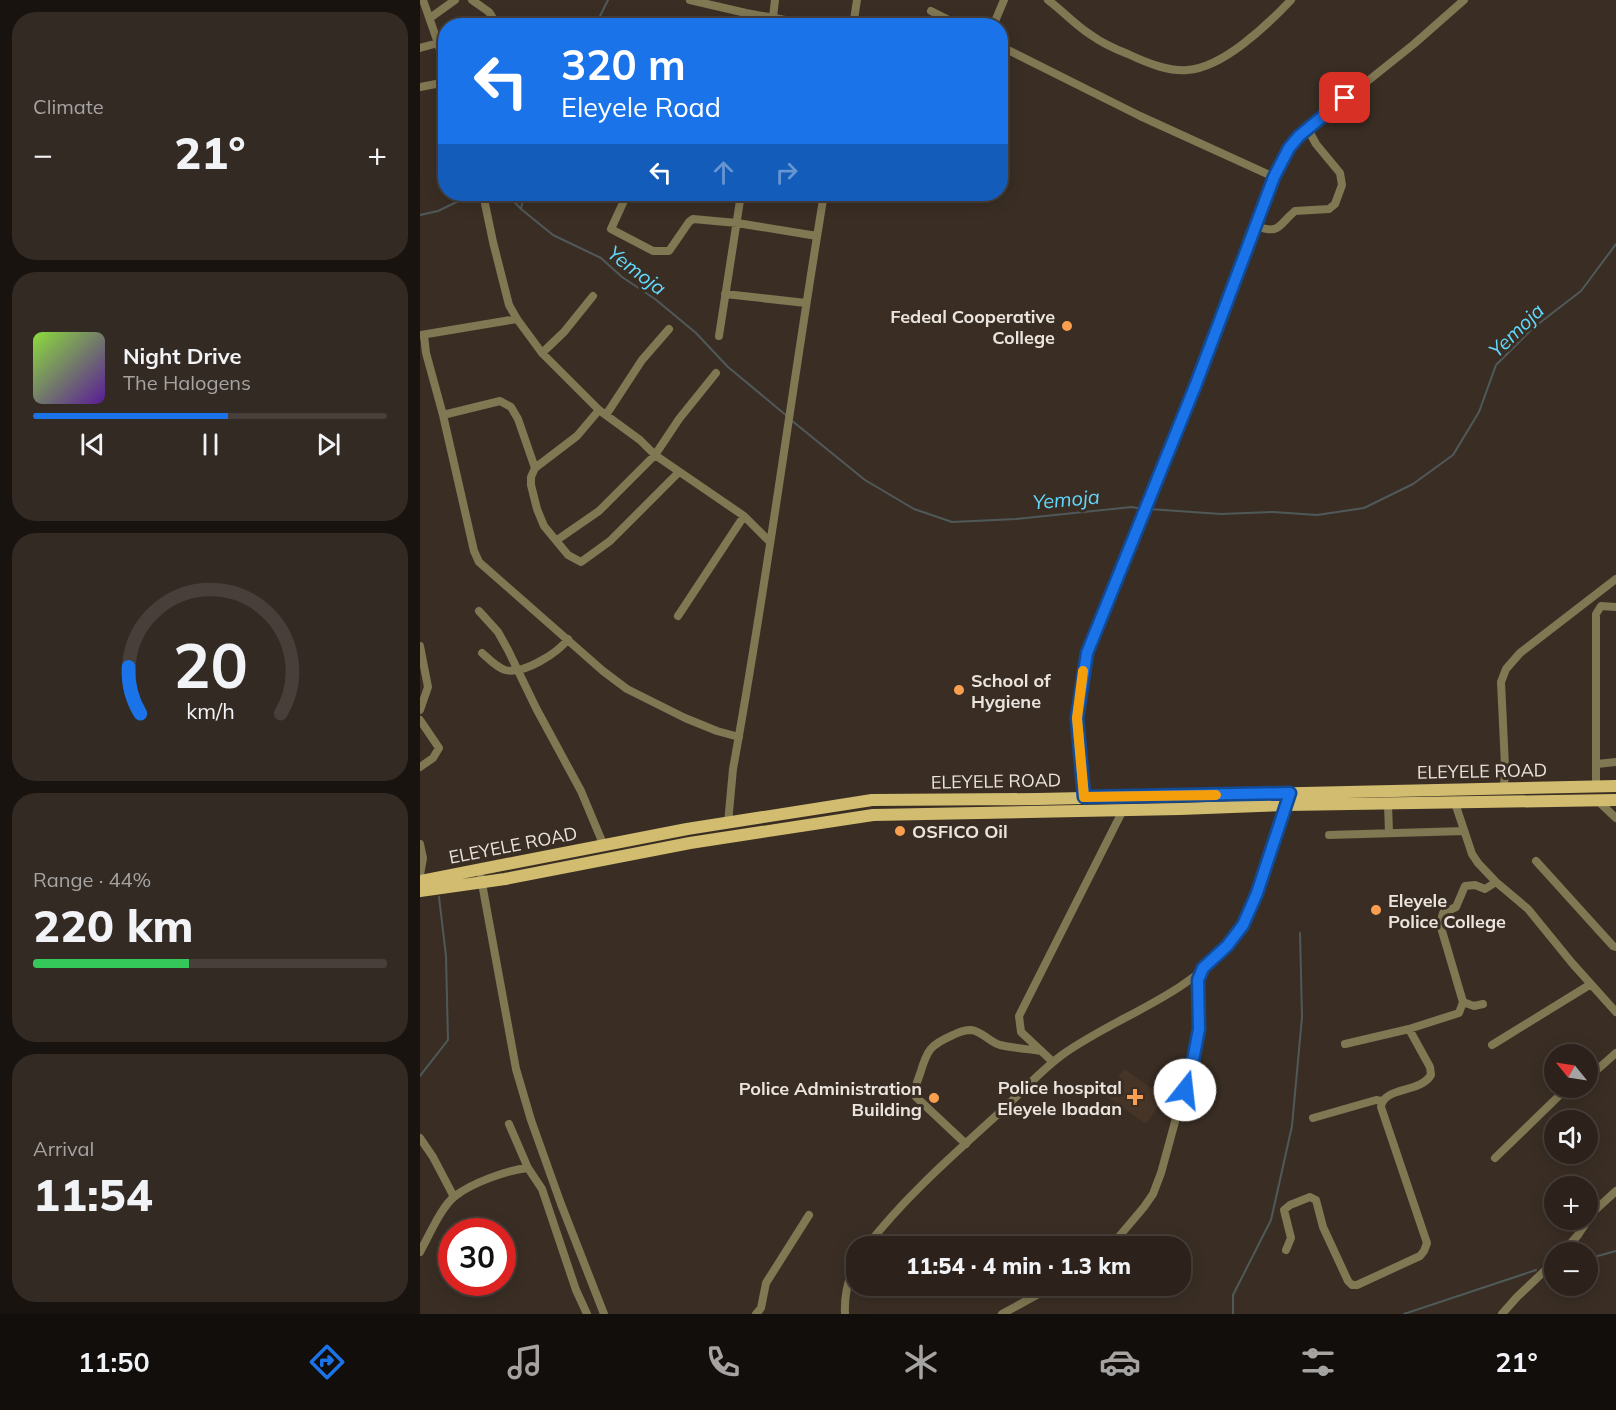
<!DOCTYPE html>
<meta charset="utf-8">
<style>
:root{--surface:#2c221b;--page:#342a24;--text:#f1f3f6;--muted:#a6a4a3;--line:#483f3a;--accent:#1a73e8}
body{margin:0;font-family:Mulish,sans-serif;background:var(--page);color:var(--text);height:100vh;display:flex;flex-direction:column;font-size:22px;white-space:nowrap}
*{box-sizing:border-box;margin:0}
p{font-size:20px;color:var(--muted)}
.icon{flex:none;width:33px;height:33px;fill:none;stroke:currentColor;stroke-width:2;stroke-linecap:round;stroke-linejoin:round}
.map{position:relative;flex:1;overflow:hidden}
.side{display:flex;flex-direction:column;gap:12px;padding:12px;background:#18130f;width:420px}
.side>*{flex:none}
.banner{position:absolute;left:18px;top:18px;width:570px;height:183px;border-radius:24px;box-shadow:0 3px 15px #0003,0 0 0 2px var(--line);background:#1a73e8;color:#fff;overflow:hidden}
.needle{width:39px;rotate:300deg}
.fabs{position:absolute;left:1124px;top:1044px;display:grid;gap:12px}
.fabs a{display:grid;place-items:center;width:54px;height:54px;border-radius:50%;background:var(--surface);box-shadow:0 3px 15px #0003,0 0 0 2px var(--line);font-size:30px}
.speed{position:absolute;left:18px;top:1218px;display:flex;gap:12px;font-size:30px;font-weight:700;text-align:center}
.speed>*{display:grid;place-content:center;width:78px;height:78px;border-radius:50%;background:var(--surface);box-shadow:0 3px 15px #0003,0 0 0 2px var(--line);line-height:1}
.speed .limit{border:9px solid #d22;background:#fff;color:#111}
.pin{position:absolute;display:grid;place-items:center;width:51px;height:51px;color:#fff;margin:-26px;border-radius:12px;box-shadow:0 3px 9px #0006}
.me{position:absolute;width:66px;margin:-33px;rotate:16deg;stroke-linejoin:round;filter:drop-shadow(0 0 4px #0008)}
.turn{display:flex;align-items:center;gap:21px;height:126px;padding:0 24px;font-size:27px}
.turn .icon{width:78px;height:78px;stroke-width:2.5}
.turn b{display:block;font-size:42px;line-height:51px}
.lanes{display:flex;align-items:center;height:57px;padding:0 24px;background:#0003;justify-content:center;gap:30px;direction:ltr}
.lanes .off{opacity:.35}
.big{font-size:45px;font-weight:800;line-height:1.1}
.side .card{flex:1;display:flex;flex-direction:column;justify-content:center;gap:9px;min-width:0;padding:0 21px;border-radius:24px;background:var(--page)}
.side .dial{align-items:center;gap:0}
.dial svg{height:156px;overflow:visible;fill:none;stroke:var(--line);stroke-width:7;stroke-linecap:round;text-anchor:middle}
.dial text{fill:var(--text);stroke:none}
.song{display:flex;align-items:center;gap:18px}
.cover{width:72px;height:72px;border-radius:9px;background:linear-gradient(135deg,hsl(90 70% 55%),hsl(270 70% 35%))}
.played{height:6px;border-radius:3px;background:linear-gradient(90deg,var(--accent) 55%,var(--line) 55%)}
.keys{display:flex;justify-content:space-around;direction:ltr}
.heat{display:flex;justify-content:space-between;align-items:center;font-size:33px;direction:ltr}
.charge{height:9px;border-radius:4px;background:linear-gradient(90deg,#34c759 44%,var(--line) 0)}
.trip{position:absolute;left:426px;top:1236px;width:345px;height:60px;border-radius:24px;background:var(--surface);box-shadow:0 3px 15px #0003,0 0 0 2px var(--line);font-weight:800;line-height:60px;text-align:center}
.dock{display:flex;height:96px;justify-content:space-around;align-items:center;background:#120e0b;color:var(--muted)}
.dock .icon{width:42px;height:42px}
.dock .selected{color:var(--accent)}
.dock b{font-size:27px;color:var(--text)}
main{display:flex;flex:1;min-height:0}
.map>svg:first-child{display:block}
.built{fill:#463527}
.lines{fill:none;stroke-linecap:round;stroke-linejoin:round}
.stream{stroke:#50595a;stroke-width:2}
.minor{stroke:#807753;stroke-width:8}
.primary{stroke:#d1bc70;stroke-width:12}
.route-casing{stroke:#114b97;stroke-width:15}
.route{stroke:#1a73e8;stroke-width:10}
.slow{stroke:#f59e0b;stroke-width:10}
.poi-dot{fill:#fa9f4f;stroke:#3a2e24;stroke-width:2}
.labels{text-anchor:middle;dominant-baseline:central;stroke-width:6;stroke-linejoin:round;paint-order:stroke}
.poi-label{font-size:18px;font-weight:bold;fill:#ebe4de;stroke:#3a2e24;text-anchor:end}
.street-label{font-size:18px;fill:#ebe4de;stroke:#3a2e24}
.water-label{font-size:20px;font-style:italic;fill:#61d8fd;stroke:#3a2e24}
</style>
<main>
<section class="side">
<div class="card"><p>Climate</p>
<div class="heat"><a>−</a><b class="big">21°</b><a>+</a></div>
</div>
<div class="card">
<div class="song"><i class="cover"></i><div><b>Night Drive</b><p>The Halogens</p></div></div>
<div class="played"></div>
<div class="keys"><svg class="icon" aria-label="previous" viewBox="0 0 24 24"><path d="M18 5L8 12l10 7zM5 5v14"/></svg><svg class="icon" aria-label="pause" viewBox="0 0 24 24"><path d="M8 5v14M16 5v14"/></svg><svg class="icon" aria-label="next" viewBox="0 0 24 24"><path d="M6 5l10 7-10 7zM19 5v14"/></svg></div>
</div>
<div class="card dial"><svg viewBox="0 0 100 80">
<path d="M14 69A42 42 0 1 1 86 69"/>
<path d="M14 69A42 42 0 0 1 8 45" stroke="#1a73e8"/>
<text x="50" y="56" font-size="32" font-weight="700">20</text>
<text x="50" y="72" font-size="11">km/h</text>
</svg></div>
<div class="card"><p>Range · 44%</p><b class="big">220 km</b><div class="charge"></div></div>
<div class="card"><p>Arrival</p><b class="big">11:54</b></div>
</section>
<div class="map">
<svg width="1196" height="1314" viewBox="0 0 1196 1314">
<rect width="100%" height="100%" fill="#3a2e24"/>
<!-- built -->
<path class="built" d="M704,1069l40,28 -18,27 -40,-28z"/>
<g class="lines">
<!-- stream -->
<path class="stream" d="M175,26l13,-26
M87,194l14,15 32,26 48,23 21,19 33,22 41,34 32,34 59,49
M101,208l4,-14
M0,215l18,-4 31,-15 11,-2
M371,420l74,60 49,29 38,13 64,-3 116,-12 11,2
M729,509l72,5 52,-2 44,3 47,-7 49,-24 40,-29 26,-43 17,-47 37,-37 48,-37 35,-47
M0,1076l28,-36 -2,-84 -7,-59
M1167,1259l29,-8
M813,1314v-19l38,-75 21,-94 10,-109 -2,-84
M984,1314l132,-44"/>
<!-- minor -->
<path class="minor" d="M3,0l15,43 8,30
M52,0l17,12 9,14
M270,0l56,13 73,13
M628,0c15,11 27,25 43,35 11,8 24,14 37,19 48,23 72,23 115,-10 17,-13 33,-28 48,-44
M511,11l30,15
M353,17l2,-17
M10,18l25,-18
M433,26l4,-26
M573,26l11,-26
M580,46l140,70 134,61
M0,48l18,-5
M0,87l26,-5
M63,194l10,48 16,63 8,14 25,34 57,57 41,30 15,15 89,61 26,26
M207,194l-16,35 42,22h16l20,-29 4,-3 44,4 80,13
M836,226c25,9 22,-1 39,-15l34,-2 6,-5 7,-19 -2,-12 -24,-29 -8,-15
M305,294l81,9
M1,335l96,-16
M4,335l2,18 17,62 31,136 5,11 124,109 24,18 58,29 32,13 22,6
M299,336l22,-142
M122,353l22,-21 29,-36
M23,415l57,-14 11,6 7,12 17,49 -4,9v8l6,24 7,17 24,29 13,7 29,-21 69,-69
M186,415l36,-55 27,-31
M115,468l42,-32 22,-26
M137,540l42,-29 56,-56 24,-36 37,-46
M59,611l19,21 10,18 28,58 45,83 23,55
M258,616l66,-100
M0,646l8,41 -8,23
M62,653c7,6 14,14 23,17 18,5 53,-17 63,-31
M0,720l19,28 -6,10 -13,9
M1177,764l19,-2
M1176,786v-172l5,-8 15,1
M1084,788l1,-22 -4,-84 5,-13 14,-16 96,-74
M664,797l-7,-79 10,-65 109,-269 22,-61 65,-165 16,-22 115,-92 50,-44
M1177,800l19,18
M1035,803l17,51 6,9 18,19 32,27 44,54 44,49
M968,804l1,29
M308,823l5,-54c35,-191 59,-384 91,-575
M909,835l135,-4
M0,844l3,14 -3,17
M1116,861l77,85 3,1
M61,878l35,191 15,51 30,84 43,110
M1043,1002l11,4 9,-2
M925,1044l64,-15 50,-16 4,-11 -23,-78 3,-11 13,-6 9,-21 10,-1 10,4 11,-7
M1072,1045l99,-61
M633,1062l-32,-30 -2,-16 104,-206
M1167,1075l12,-7 17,-15
M893,1118l63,-18 6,1
M89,1124l19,44 14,21 34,101 11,24
M0,1138l13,19 21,40
M546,1144l-50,-47c-2,-8 1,-15 4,-23 7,-24 10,-29 33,-39 6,-3 12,-5 18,-5 11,1 18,12 29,15 13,3 28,4 41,6
M1075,1158l72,-70
M447,1246c38,-49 85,-90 131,-132 21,-19 41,-42 64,-59 53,-38 123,-58 166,-110 32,-38 44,-95 59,-142
M691,1246l33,-39 9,-13 8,-21 35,-128 3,-33 -2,-25 6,-17
M866,1250l5,-12 -7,-28 6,-5 20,-8 6,3 7,27 25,54 4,4h5l63,-29 4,-5 3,-8 -46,-136c3,-21 38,-13 50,-32l-1,-8 -21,-38
M0,1252c9,-16 21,-45 35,-56 17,-13 52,-26 73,-28
M1143,1252l15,-17 15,-23 23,-21
M336,1314l5,-6 5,-25 43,-68
M425,1314c-1,-18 3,-35 11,-52
M582,1314l51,-28
M1082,1314l15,-17 37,-35"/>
<!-- primary -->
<path class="primary" d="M0,881l267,-52 185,-29 166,-1 578,-13
M0,891l85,-12 185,-36 183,-28 307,-6 106,-4 330,-5"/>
</g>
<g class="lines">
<defs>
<path id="route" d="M765,1090l6,-19 8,-42 -1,-49 5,-12 24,-22 16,-21 14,-32 33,-100 -206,4 -7,-79 10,-65 109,-269 78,-207 15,-29 10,-12 46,-38"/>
</defs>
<!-- route casing -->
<use href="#route" class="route-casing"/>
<!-- route -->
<use href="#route" class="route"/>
<!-- slow -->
<path class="slow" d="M663,671l-6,47 7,79 132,-2"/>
</g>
<!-- markers -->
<g class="poi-dot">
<circle cx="647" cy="326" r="6"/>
<circle cx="539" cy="690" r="6"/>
<circle cx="480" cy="831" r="6"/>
<circle cx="956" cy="910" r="6"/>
<path d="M712 1088h6v6h6v6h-6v6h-6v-6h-6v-6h6z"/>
<circle cx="514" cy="1098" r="6"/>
</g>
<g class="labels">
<!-- poi labels -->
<g class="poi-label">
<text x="635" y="316">Fedeal Cooperative<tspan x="635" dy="21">College</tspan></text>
<text x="551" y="680" text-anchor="start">School of<tspan x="551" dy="21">Hygiene</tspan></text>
<text x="492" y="831" text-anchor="start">OSFICO Oil</text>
<text x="968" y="900" text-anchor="start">Eleyele<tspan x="968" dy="21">Police College</tspan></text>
<text x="702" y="1087">Police hospital<tspan x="702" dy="21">Eleyele Ibadan</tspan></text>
<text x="502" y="1088">Police Administration<tspan x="502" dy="21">Building</tspan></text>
</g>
<!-- street labels -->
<g class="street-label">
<text transform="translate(1062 771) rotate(-1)">ELEYELE ROAD</text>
<text transform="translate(576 781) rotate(-1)">ELEYELE ROAD</text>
<text transform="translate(93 845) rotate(-11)">ELEYELE ROAD</text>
</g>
<!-- water labels -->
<g class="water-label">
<text transform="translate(217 270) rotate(37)">Yemoja</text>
<text transform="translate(1096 330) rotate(-44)">Yemoja</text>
<text transform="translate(646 499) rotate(-5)">Yemoja</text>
</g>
</g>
</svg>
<div class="fabs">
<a><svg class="needle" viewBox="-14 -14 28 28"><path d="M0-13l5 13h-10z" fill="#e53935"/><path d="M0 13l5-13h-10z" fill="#a6a4a3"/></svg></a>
<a><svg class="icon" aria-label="sound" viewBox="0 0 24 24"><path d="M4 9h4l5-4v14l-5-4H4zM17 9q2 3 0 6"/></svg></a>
<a>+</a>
<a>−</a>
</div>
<div class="speed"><div class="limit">30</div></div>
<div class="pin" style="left:925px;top:98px;background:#d93025"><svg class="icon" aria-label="arrive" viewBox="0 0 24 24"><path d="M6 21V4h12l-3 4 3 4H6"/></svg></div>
<svg class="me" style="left:765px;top:1090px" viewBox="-20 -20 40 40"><circle r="19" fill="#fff"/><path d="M0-13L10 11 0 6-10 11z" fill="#1a73e8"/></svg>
<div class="trip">11:54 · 4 min · 1.3 km</div>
<div class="banner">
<div class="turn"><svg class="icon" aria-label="left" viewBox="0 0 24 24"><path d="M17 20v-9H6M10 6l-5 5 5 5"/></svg><div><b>320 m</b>Eleyele Road</div></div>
<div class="lanes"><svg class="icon" aria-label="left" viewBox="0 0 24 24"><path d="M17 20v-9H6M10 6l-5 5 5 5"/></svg><svg class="icon off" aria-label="ahead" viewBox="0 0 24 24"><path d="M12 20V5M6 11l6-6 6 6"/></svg><svg class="icon off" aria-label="right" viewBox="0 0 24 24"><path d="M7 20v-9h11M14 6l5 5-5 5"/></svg></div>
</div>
</div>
</main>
<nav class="dock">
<b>11:50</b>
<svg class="icon selected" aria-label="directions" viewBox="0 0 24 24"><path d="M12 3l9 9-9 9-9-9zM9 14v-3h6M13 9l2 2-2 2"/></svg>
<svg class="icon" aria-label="music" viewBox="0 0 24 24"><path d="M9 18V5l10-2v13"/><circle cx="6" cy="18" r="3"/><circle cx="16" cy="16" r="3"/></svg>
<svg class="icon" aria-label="phone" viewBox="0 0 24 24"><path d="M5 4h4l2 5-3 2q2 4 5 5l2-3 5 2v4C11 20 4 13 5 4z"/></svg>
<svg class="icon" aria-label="climate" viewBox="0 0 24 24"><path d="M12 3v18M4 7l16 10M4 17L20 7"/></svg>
<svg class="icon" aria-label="car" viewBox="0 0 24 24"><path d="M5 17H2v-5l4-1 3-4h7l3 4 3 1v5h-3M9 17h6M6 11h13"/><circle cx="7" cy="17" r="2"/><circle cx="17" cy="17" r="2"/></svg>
<svg class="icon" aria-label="filters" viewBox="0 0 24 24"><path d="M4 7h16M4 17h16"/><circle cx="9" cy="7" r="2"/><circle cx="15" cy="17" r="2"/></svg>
<b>21°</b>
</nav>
